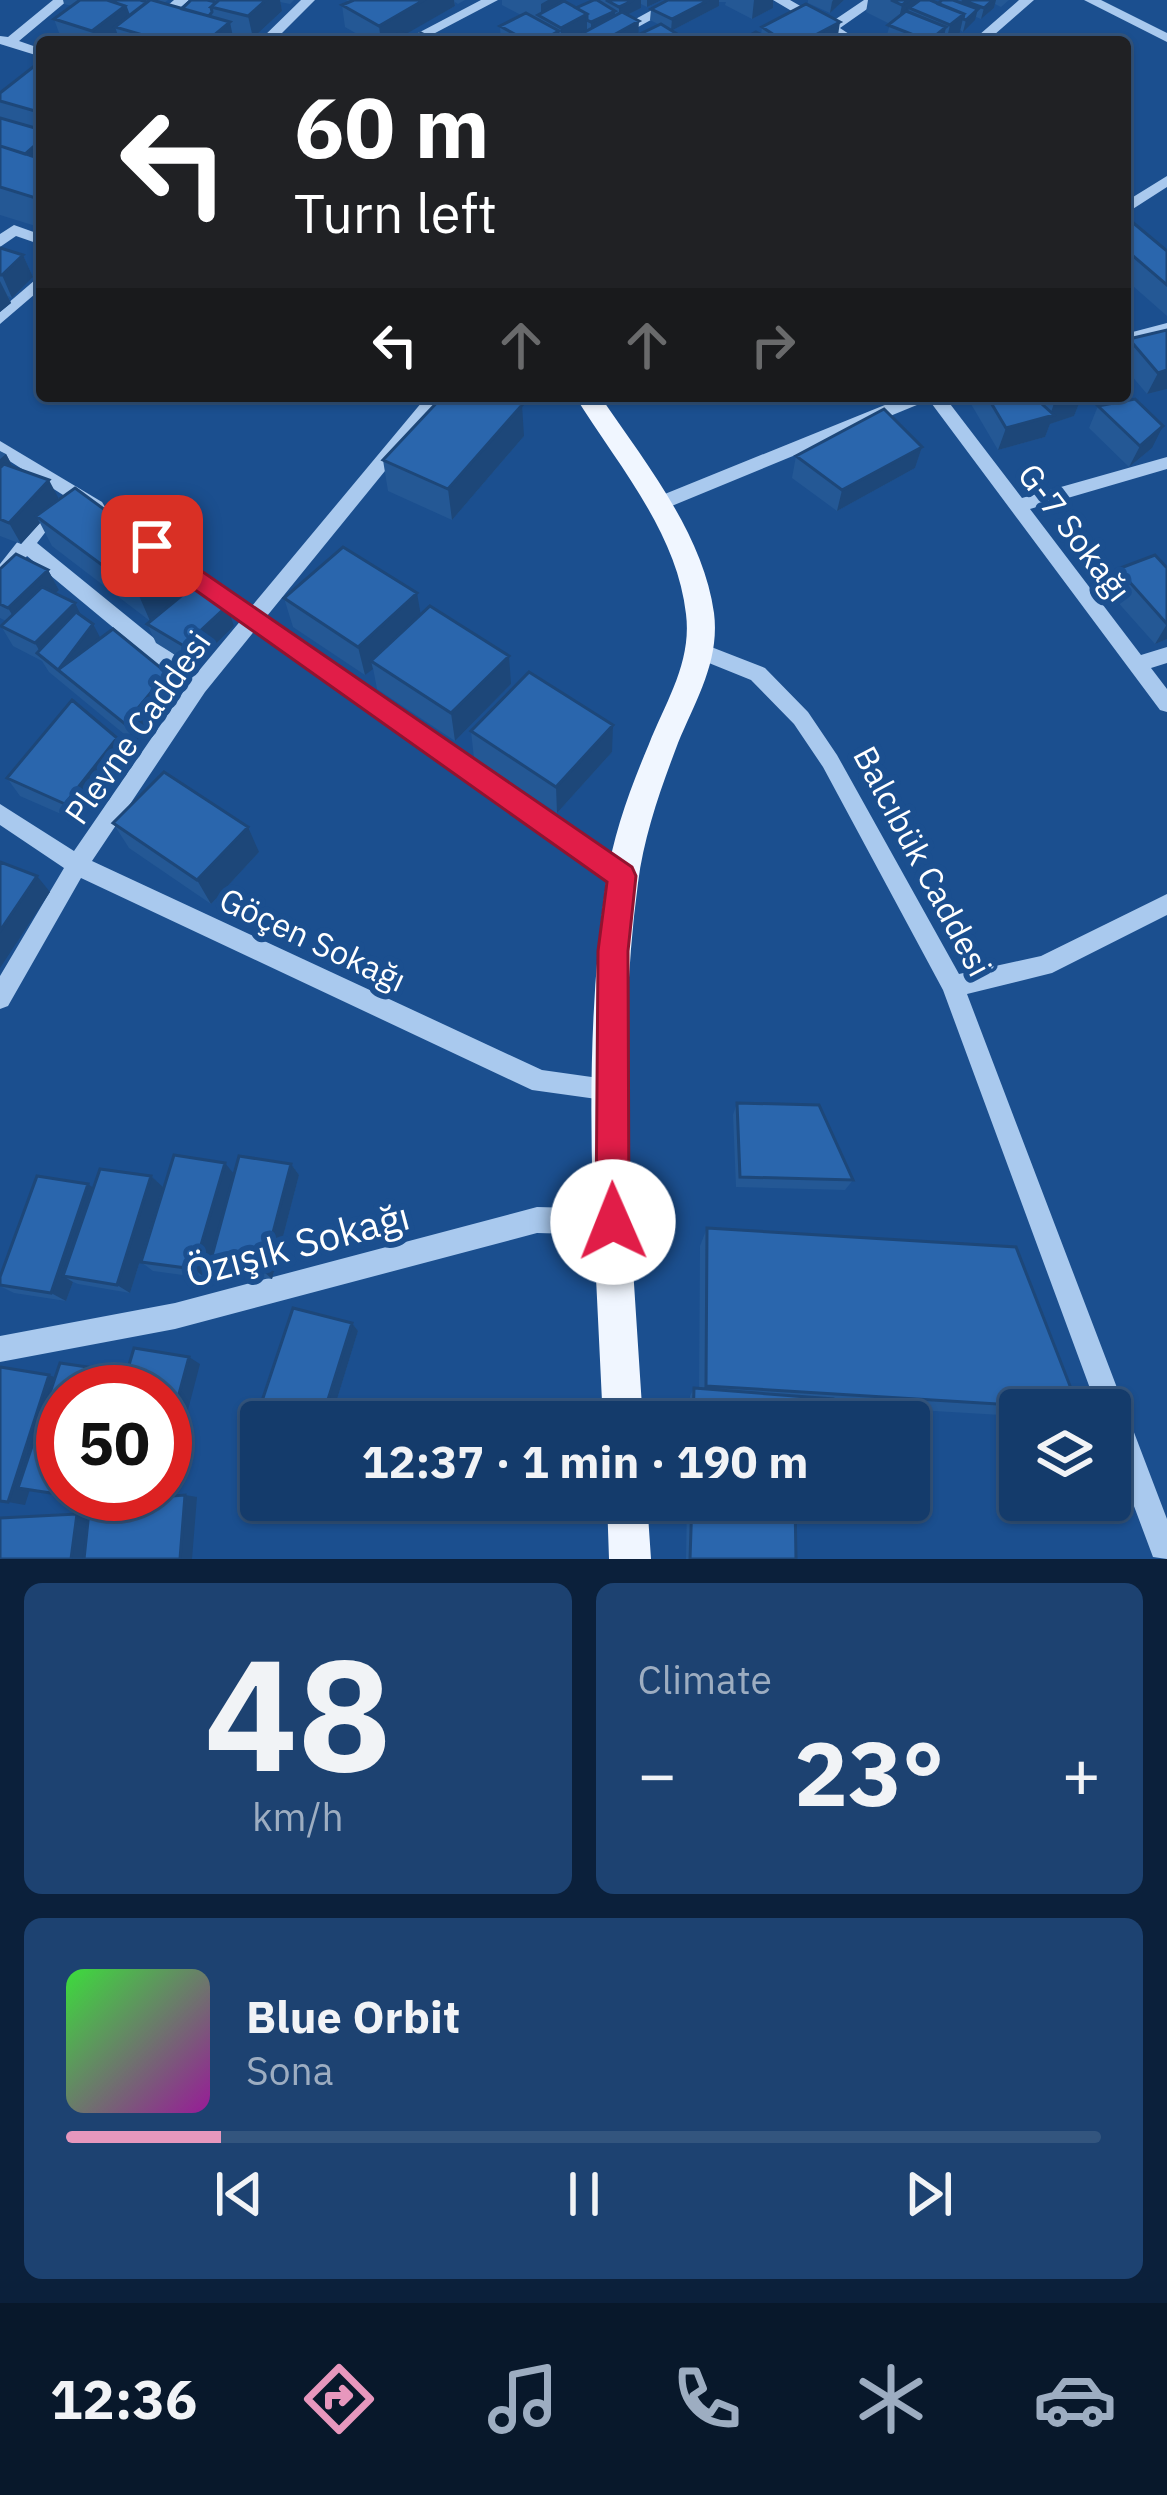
<!DOCTYPE html>
<meta charset="utf-8">
<style>
:root{--surface:#143b6b;--page:#1d4271;--text:#f1f3f6;--muted:#9dadc1;--line:#33557e;--accent:#e797bd}
body{margin:0;font-family:"IBM Plex Sans",sans-serif;background:var(--page);color:var(--text);height:100vh;display:flex;flex-direction:column;font-size:45px;white-space:nowrap}
*{box-sizing:border-box;margin:0}
p{font-size:39px;color:var(--muted)}
.icon{flex:none;width:66px;height:66px;fill:none;stroke:currentColor;stroke-width:2;stroke-linecap:round;stroke-linejoin:round}
.map{position:relative;height:1559px;overflow:hidden}
.details{display:flex;flex-direction:column;gap:24px;padding:24px;background:#0b203b;flex:1}
.details>*{flex:none}
.top-card{position:absolute;left:36px;top:36px;width:1095px;height:366px;border-radius:12px;box-shadow:0 3px 9px #0004,0 0 0 3px var(--line);background:#202124;color:#fff;overflow:hidden}
.controls{position:absolute;left:999px;top:1389px;display:grid;gap:24px}
.controls a{display:grid;place-items:center;width:132px;height:132px;border-radius:12px;background:var(--surface);box-shadow:0 3px 9px #0004,0 0 0 3px var(--line);font-size:60px}
.speed{position:absolute;left:36px;top:1365px;display:flex;gap:24px;font-size:60px;font-weight:700;text-align:center}
.speed>*{display:grid;place-content:center;width:156px;height:156px;border-radius:50%;background:var(--surface);box-shadow:0 3px 9px #0004,0 0 0 3px var(--line);line-height:1}
.speed .limit{border:18px solid #d22;background:#fff;color:#111}
.pin{position:absolute;display:grid;place-items:center;width:102px;height:102px;color:#fff;margin:-51px;border-radius:24px;box-shadow:0 6px 18px #0006}
.me{position:absolute;width:132px;margin:-66px;rotate:359deg;stroke-linejoin:round;filter:drop-shadow(0 0 9px #0008)}
.turn{display:flex;align-items:center;gap:42px;height:252px;padding:0 60px;font-size:54px}
.turn .icon{width:156px;height:156px;stroke-width:2.5}
.turn b{display:block;font-size:84px;line-height:102px}
.lanes{display:flex;align-items:center;height:114px;padding:0 60px;background:#0003;justify-content:center;gap:60px;direction:ltr}
.lanes .off{opacity:.35}
.big{font-size:90px;font-weight:700;line-height:1.1}
.details .widget{flex:1;display:flex;flex-direction:column;justify-content:center;gap:18px;min-width:0;padding:0 42px;border-radius:18px;background:var(--page)}
.details .dial{align-items:center;gap:0}
.dial b{font-size:156px;line-height:1}
.song{display:flex;align-items:center;gap:36px}
.cover{width:144px;height:144px;border-radius:18px;background:linear-gradient(135deg,hsl(120 70% 55%),hsl(300 70% 35%))}
.played{height:12px;border-radius:6px;background:linear-gradient(90deg,var(--accent) 15%,var(--line) 15%)}
.keys{display:flex;justify-content:space-around;direction:ltr}
.heat{display:flex;justify-content:space-between;align-items:center;font-size:66px;direction:ltr}
.details .tiles{flex:1;display:grid;gap:24px;grid-template-columns:1fr 1fr}
.widget:last-child{grid-column:span 2}
.trip{position:absolute;left:240px;top:1401px;width:690px;height:120px;border-radius:12px;background:var(--surface);box-shadow:0 3px 9px #0004,0 0 0 3px var(--line);font-weight:700;line-height:120px;text-align:center}
.tab-bar{display:flex;height:192px;justify-content:space-around;align-items:center;background:#08182b;color:var(--muted)}
.tab-bar .icon{width:84px;height:84px}
.tab-bar .selected{color:var(--accent)}
.tab-bar b{font-size:54px;color:var(--text)}
.map>svg:first-child{display:block}
.lines{fill:none;stroke-linecap:round;stroke-linejoin:round}
.minor{fill:#a9c9ee;fill-rule:evenodd}
.major{fill:#f0f6ff;fill-rule:evenodd}
.wall{fill:#245895}
.shaded-wall{fill:#1d4779}
.building{fill:#2a66ad;stroke:#1d4779;stroke-width:3}
.route{fill:#e11d48;stroke:#92132f;stroke-width:3}
.labels{text-anchor:middle;dominant-baseline:central;stroke-width:12;stroke-linejoin:round;paint-order:stroke}
.street-label{font-size:33px;fill:#fff;stroke:#1b4f8f}
.near-street-label{font-size:39px;fill:#fff;stroke:#1b4f8f}
</style>
<div class="map">
<svg width="1167" height="1559" viewBox="0 0 1167 1559">
<rect width="100%" height="100%" fill="#1b4f8f"/>
<g class="lines">
<!-- minor -->
<path class="minor" d="M53,0h15l-49,41 23,8v8l-42,-13v-8l8,1z
M174,0h15l-49,42h-15z
M301,0h14l-42,42h-15z
M481,0h17l-80,42h-17z
M670,0h17l-76,42h-17z
M773,0h17l40,23 34,-23h16l-40,28 21,14h-17z
M1019,0h15l-48,42h-15z
M1084,0h17l66,33v9z
M1167,176v11l-42,27v-12z
M14,225l28,10v10l-26,-9 -16,11v-13z
M42,274v14l-42,36v-14z
M1167,323v11l-42,12v-12z
M427,396h19l-179,220 363,253 3,7 -3,7 -8,3 -8,-3 -358,-254 -51,63 -113,169 450,209 78,11 3,8 -3,8 -9,4 -79,-11 -451,-212 -73,128 -8,3v-33l64,-108 -64,-43v-21l74,47 112,-163 -159,-132 -20,27 -7,2v-21l52,-66h12l3,5 -3,5 -27,35 160,130 45,-54 -93,-65 -2,-5 2,-5h14l89,62z
M907,396h37l78,102 145,-41v12l-137,40 111,146 26,-8v16l-16,5 16,21v23l-7,-2 -231,-310 -267,110 -6,2 -9,-7 3,-5z
M0,441l102,61 3,5 -3,5h-12l-90,-57z
M701,643l64,25 43,44 29,43 122,219 82,-18 126,-62v21l-115,58 -85,21 200,525v40l-14,-2 -43,-115v-32h-12l-155,-420 -120,-223 -29,-43 -43,-44 -57,-23 -3,-6 3,-6z
M537,1207l76,2 9,4 4,9 -4,9 -9,4 -76,-2 -362,96 -175,33v-26l175,-33z"/>
<!-- major -->
<path class="major" d="M575,396h25c44,65 103,137 114,217 6,48 -18,87 -36,130 -17,45 -34,92 -40,140 -24,179 -6,360 5,539h-40c-8,-179 -23,-360 3,-539 7,-48 24,-94 43,-139 17,-43 43,-82 37,-130 -9,-82 -69,-150 -111,-218z
M607,1500h40l4,59h-42z"/>
</g>
<!-- wall -->
<path class="wall" d="M63,0h105l-4,3 18,6 9,-9h103l-4,4 -10,-2 2,9 -29,27 -21,-5 2,9h-114l-1,-4 -6,4h-48l-3,-1 -8,-22 18,-13 -8,-2z
M346,0h119l-7,4 -3,-2v4l-50,28 8,4 26,4h-68l-26,-15 -3,-22 8,-3z
M502,0h61v2l13,6 24,-8h62l-15,7 -6,-3v4l-14,7 12,20 21,-10 -10,-5 1,-11 17,-9h105v8l-21,11 -27,-14 1,-3h-7v4l-48,25 19,11h-107v-4l-8,4h-74l-1,-16 21,-11 -19,-10z
M808,0h36l-14,13 -22,-10z
M868,0h51l19,4 4,-4h67l-8,7 -6,-3 -1,4 -13,11 -5,-2 -13,15 -3,-2 -1,6 -8,6h-66l5,-18 -24,-12z
M762,27l75,15h-100l24,-7z
M42,60v168l-42,-13v-122z
M1125,216l42,35v65l-42,-37z
M0,248l23,7 10,22 -21,21 -4,-2 3,7 -11,9z
M1167,330v59l-20,5 -22,-26v-19l4,-10z
M974,396h108l-8,20 -24,8 -5,13 -47,13 -27,-46z
M1098,406l54,42 -23,19 -40,-39z
M524,436l-72,84 -64,-29 -5,-31z
M922,447l-7,21 -78,43 -45,-33 4,-22z
M0,451l6,3 7,13 175,124 46,35 -41,40 -37,-23 -9,-19 3,-3 -98,-75 -12,-23 -19,21 -21,-8z
M1167,568v71l-12,5 -48,-54 11,-21z
M0,569l48,1 11,20 -4,4 26,21 19,23 76,54 -41,51 -86,-71 -7,-11 -29,-15 -12,-20 5,-5 -6,-3z
M284,598l137,17 90,69 -56,57 -78,-52 -4,-21 -8,7 -72,-48z
M471,731l141,21 -55,61 -83,-55z
M127,757l-50,64 -57,-25 -13,-18z
M113,823l146,29 -48,52 -82,-56z
M737,1103l116,77 -8,10 -109,-3 -3,-72z
M291,1164l8,11 -27,104 -52,-7 -10,-9z
M234,1174l-29,104 -52,-7 -12,-9z
M151,1176l12,11 -33,106 -52,-9 -5,-2 -7,19 -52,-8 -14,-7v-9l93,-89z
M707,1228l372,181 -59,1v6l-187,-11 1,17h-145l1,-26 4,-8h5l1,-142z
M352,1323l6,8 -28,91h-24l-37,-10 -9,-5z
M687,1500h149v5l-11,3 -29,-3v54h-110z"/>
<!-- shaded-wall -->
<path class="shaded-wall" d="M266,0h14l2,11 -29,27 -5,-22z
M424,0h30l1,6 -63,36h-11l-2,-16z
M548,0h15v14l-22,3v-13z
M634,0h7v8l-22,11v-12z
M647,0h15l-15,7z
M709,0h10v6l-48,25 1,-12z
M754,0h19v8l-21,11z
M833,0h11l-14,13 2,-11z
M909,0h10l-10,8 -3,13 -9,6 5,-22z
M993,0h3l-2,8 -13,11 3,-11z
M125,6l7,22 -17,-1 4,11 -6,4h-18l-3,-11z
M978,9l-3,11 -12,12 3,-12z
M615,11v11l-24,11v-11z
M587,14v21l-4,-2v5l-8,4h-14v-14z
M964,14l-5,22 -8,6h-5l4,-17z
M639,21l-1,21h-37z
M230,22l4,20h-28z
M840,22l-3,20h-35z
M946,27l-3,15h-15l1,-1z
M559,31v11h-21z
M42,139v26l-22,-7z
M23,255l10,22 -21,21 -10,-23z
M0,281l11,22 -11,9z
M1167,370v19l-20,5 11,-21z
M1078,396h4l-8,20 -24,8 -5,13 -47,13 8,-22 43,-11 5,-13z
M522,405l2,31 -72,84 -4,-31z
M1163,426l-11,22 -23,19 11,-21z
M922,447l-7,21 -78,43 5,-21z
M6,454l11,21 -17,15v-31z
M49,480l11,21 -24,15 4,7 -19,21 -12,-21z
M176,562l12,29 -38,30 -13,-30z
M48,570l11,20 -39,38 -12,-20z
M417,593l5,29 -51,39 2,8 -8,6 -7,-28z
M75,603l10,20 -42,34 -8,-14z
M227,606l7,20 -41,40 -9,-20z
M93,624l10,19 -44,26z
M1167,624v15l-12,5z
M509,656l2,28 -56,57 -4,-28z
M167,673l9,19 -41,51 -10,-19z
M613,725l-1,27 -55,61 -1,-26z
M117,738l10,19 -50,64 -12,-17z
M248,827l11,25 -48,52 -14,-24z
M37,876l13,16 -50,76v-37z
M225,1163l9,11 -29,104 -11,-9z
M291,1164l8,11 -27,104 -9,-8z
M151,1176l12,11 -33,106 -13,-8z
M88,1184l14,10 -39,82 10,6 -7,19 -15,-8z
M352,1323l6,8 -28,91h-9z
M189,1357l11,7 -32,122 -3,-1v-39z
M115,1371l13,6 -4,15h-15z
M49,1375l15,6 -39,124 -17,-3z
M78,1494h16l-2,6 -15,-3z
M185,1495l12,2 -5,62h-12z
M77,1514l15,2 -5,43h-16z"/>
<!-- building -->
<path class="building" d="M80,0h27l18,6 -33,25 -38,-12z
M107,0h33l7,2 -17,13 -2,-1 -3,-8z
M150,0h2l78,22 -24,20h-39l-52,-15z
M191,0h16l9,2 -5,5 1,5 -3,4 -27,-7z
M219,0h47l-18,16 -37,-9z
M354,0h70l-45,26 -37,-21z
M594,0h3l18,11 -24,11 -4,-2v-6l-11,-6z
M606,0h28l-15,7z
M668,0h41l-37,19 -21,-10z
M891,0h18l-7,5z
M920,0h10l34,14 -14,11 -41,-17z
M942,0h11l25,9 -12,11 -3,-1 1,-5 -26,-10z
M962,0h31l-9,8z
M564,1l23,13 -26,14 -23,-13z
M806,4l34,18 -38,20h-17l-23,-15z
M906,11l40,16 -17,14 -41,-16z
M622,12l17,9 -38,21 -18,-9z
M526,13l33,18 -21,11h-9l-29,-16z
M661,24l29,18h-43l-9,-7z
M401,32l20,10h-37z
M756,32l19,10h-38z
M421,33l18,9h-18l-8,-4z
M631,34l13,8h-27z
M42,60v53l-42,-12v-8z
M0,118l42,12v9l-17,15 -25,-8z
M0,146l42,13v41l-42,-13z
M42,147v12l-10,-3z
M1125,216l42,35v34l-42,-36z
M0,248l23,7 -21,20h-2z
M1167,330v40l-9,3 -29,-34z
M443,396h59l20,9 -74,84 -65,-29z
M987,396h46l21,19 -48,13z
M1047,396h31l-24,8z
M1135,399l28,27 -23,20 -42,-40z
M884,409l38,38 -80,43 -46,-34z
M4,464l45,16 -40,43 -9,-4v-51z
M75,488l101,74 -39,29 -101,-75z
M343,547l74,46 -59,54 -74,-49z
M16,554l32,16 -40,38 -8,-4v-35z
M1155,555l12,13v56l-49,-55z
M197,583l30,23 -43,40 -37,-22z
M42,587l33,16 -40,40 -34,-17z
M430,606l79,50 -58,57 -80,-52z
M76,612l17,12 -34,45 54,-40 54,44 -42,51 -88,-71z
M529,672l84,53 -57,62 -85,-56z
M72,700l45,38 -52,66 -58,-26z
M164,772l84,55 -51,53 -84,-57z
M0,862l37,14 -37,55z
M737,1103l82,2 34,75 -113,-3z
M174,1155l51,8 -31,106 -53,-7z
M239,1156l52,8 -28,107 -53,-8z
M100,1169l51,7 -34,109 -54,-9z
M37,1176l51,8 -37,109 -51,-8v-8z
M707,1228l309,19 63,162 -373,-23z
M293,1308l59,15 -31,99 -61,-15z
M134,1348l55,9 -24,89v-54h-44z
M60,1363l55,8 -6,21h-46v102h15l-1,3 -59,-9z
M0,1367l49,8 -41,127 -8,-1z
M694,1388l139,11 1,23h-141z
M185,1495l-5,64h-96l6,-57z
M692,1500h144v5l-41,-4 1,58h-106z
M77,1514l-6,45h-71v-41z"/>
<!-- route -->
<path class="route" d="M152,537l480,330 4,9 -8,75 1,271 -4,12 -12,4 -12,-4 -5,-12 2,-271 9,-69 -464,-329v-13z"/>
<g class="labels">
<!-- street labels -->
<g class="street-label">
<text transform="translate(1075 532) rotate(53)">G-7 Sokağı</text>
<text transform="translate(137 727) rotate(-55)">Plevne Caddesi</text>
<text transform="translate(923 861) rotate(62)">Balcıbük Caddesi</text>
<text transform="translate(313 939) rotate(25)">Göçen Sokağı</text>
</g>
<!-- near-street labels -->
<g class="near-street-label">
<text transform="translate(297 1244) rotate(-15)">Özışık Sokağı</text>
</g>
</g>
</svg>
<div class="controls">
<a><svg class="icon" aria-label="layers" viewBox="0 0 24 24"><path d="M12 4l9 5-9 5-9-5zM3 14l9 5 9-5"/></svg></a>
</div>
<div class="speed"><div class="limit">50</div></div>
<div class="pin" style="left:152px;top:546px;background:#d93025"><svg class="icon" aria-label="arrive" viewBox="0 0 24 24"><path d="M6 21V4h12l-3 4 3 4H6"/></svg></div>
<svg class="me" style="left:613px;top:1222px" viewBox="-20 -20 40 40"><circle r="19" fill="#fff"/><path d="M0-13L10 11 0 6-10 11z" fill="#e11d48"/></svg>
<div class="trip">12:37 · 1 min · 190 m</div>
<div class="top-card">
<div class="turn"><svg class="icon" aria-label="left" viewBox="0 0 24 24"><path d="M17 20v-9H6M10 6l-5 5 5 5"/></svg><div><b>60 m</b>Turn left</div></div>
<div class="lanes"><svg class="icon" aria-label="left" viewBox="0 0 24 24"><path d="M17 20v-9H6M10 6l-5 5 5 5"/></svg><svg class="icon off" aria-label="ahead" viewBox="0 0 24 24"><path d="M12 20V5M6 11l6-6 6 6"/></svg><svg class="icon off" aria-label="ahead" viewBox="0 0 24 24"><path d="M12 20V5M6 11l6-6 6 6"/></svg><svg class="icon off" aria-label="right" viewBox="0 0 24 24"><path d="M7 20v-9h11M14 6l5 5-5 5"/></svg></div>
</div>
</div>
<section class="details">
<div class="tiles">
<div class="widget dial"><b>48</b><p>km/h</p></div>
<div class="widget"><p>Climate</p>
<div class="heat"><a>−</a><b class="big">23°</b><a>+</a></div>
</div>
<div class="widget">
<div class="song"><i class="cover"></i><div><b>Blue Orbit</b><p>Sona</p></div></div>
<div class="played"></div>
<div class="keys"><svg class="icon" aria-label="previous" viewBox="0 0 24 24"><path d="M18 5L8 12l10 7zM5 5v14"/></svg><svg class="icon" aria-label="pause" viewBox="0 0 24 24"><path d="M8 5v14M16 5v14"/></svg><svg class="icon" aria-label="next" viewBox="0 0 24 24"><path d="M6 5l10 7-10 7zM19 5v14"/></svg></div>
</div>
</div>
</section>
<nav class="tab-bar">
<b>12:36</b>
<svg class="icon selected" aria-label="directions" viewBox="0 0 24 24"><path d="M12 3l9 9-9 9-9-9zM9 14v-3h6M13 9l2 2-2 2"/></svg>
<svg class="icon" aria-label="music" viewBox="0 0 24 24"><path d="M9 18V5l10-2v13"/><circle cx="6" cy="18" r="3"/><circle cx="16" cy="16" r="3"/></svg>
<svg class="icon" aria-label="phone" viewBox="0 0 24 24"><path d="M5 4h4l2 5-3 2q2 4 5 5l2-3 5 2v4C11 20 4 13 5 4z"/></svg>
<svg class="icon" aria-label="climate" viewBox="0 0 24 24"><path d="M12 3v18M4 7l16 10M4 17L20 7"/></svg>
<svg class="icon" aria-label="car" viewBox="0 0 24 24"><path d="M5 17H2v-5l4-1 3-4h7l3 4 3 1v5h-3M9 17h6M6 11h13"/><circle cx="7" cy="17" r="2"/><circle cx="17" cy="17" r="2"/></svg>
</nav>
